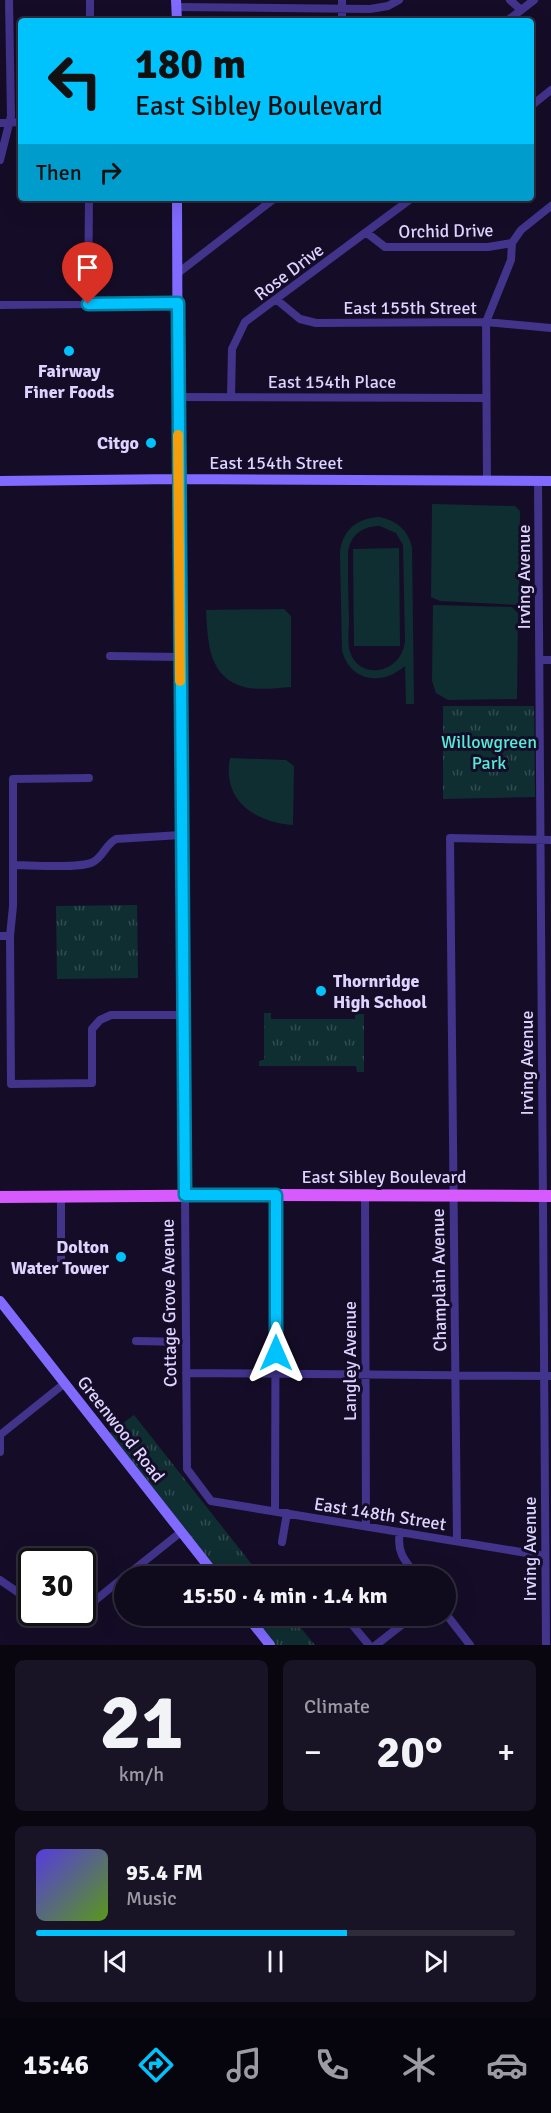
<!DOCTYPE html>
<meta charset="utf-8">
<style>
:root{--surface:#100a1d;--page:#191326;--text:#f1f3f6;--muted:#9c9aa4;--line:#302b3b;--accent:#00c3fe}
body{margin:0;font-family:Signika,sans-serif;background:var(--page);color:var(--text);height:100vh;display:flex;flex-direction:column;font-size:22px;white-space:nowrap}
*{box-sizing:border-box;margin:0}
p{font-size:20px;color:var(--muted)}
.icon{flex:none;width:33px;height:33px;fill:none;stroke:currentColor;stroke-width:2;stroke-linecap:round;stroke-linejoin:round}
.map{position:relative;height:1645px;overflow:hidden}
.sheet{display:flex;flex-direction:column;gap:15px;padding:15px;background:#090610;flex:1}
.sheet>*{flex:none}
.guide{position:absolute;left:18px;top:18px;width:516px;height:183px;border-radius:6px;box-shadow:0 6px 24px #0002,0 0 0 2px var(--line);background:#00c3fe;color:#111;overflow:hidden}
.speed{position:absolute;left:18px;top:1548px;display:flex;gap:12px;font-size:30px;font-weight:700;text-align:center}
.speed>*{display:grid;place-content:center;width:78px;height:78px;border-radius:50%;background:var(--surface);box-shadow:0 6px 24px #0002,0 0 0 2px var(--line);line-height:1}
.speed .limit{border:3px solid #111;border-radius:9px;background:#fff;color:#111}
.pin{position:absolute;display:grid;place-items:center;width:51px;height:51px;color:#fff;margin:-62px -26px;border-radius:50% 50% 50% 0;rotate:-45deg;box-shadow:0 0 6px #0007}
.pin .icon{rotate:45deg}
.me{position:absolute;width:66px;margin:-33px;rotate:0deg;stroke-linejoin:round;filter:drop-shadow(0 0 4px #0008)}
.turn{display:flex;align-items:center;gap:21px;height:126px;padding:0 18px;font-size:27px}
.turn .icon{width:78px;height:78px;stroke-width:2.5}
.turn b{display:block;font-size:42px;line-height:51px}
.then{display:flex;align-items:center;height:57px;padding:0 18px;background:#0003;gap:12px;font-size:22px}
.big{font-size:45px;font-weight:700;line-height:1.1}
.sheet .card{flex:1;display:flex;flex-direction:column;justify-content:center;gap:9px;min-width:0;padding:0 21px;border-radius:9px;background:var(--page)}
.sheet .dial{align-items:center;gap:0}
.dial b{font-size:78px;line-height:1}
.song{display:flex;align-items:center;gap:18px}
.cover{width:72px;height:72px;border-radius:9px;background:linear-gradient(135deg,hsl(250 70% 55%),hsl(90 70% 35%))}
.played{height:6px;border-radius:3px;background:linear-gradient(90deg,var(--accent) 65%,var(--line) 65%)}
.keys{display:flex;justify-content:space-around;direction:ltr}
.heat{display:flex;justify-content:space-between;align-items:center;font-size:33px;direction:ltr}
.sheet .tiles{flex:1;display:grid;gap:15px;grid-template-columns:1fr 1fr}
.card:last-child{grid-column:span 2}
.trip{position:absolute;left:114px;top:1566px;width:342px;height:60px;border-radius:30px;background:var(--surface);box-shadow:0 6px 24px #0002,0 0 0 2px var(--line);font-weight:700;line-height:60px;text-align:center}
.tabs{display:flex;height:96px;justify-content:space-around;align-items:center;background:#06040c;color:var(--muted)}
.tabs .icon{width:42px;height:42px}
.tabs .current{color:var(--accent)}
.tabs b{font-size:27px;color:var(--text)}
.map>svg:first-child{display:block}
.grass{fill:url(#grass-tufts)}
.garden{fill:#0f2e32;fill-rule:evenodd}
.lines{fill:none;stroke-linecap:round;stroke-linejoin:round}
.street{stroke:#42338b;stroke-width:8}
.secondary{stroke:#816aff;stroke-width:10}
.primary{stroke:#d75aff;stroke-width:12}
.route-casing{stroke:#007fa5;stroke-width:15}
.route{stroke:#00c3fe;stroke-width:10}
.slow{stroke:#f59e0b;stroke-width:10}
.poi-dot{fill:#00c3fe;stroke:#150d27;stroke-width:2}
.labels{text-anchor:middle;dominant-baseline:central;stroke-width:6;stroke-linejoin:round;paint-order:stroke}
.street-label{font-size:18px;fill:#ddd3ff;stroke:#150d27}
.poi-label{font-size:18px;font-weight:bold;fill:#ddd3ff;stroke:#150d27;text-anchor:end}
.park-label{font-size:18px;fill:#52ecd9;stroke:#150d27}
</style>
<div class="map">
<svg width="551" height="1645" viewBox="0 0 551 1645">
<defs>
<pattern id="grass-tufts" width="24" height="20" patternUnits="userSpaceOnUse" patternTransform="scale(1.5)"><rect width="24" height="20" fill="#0f2e32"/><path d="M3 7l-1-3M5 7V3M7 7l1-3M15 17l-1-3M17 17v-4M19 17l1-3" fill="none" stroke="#324b51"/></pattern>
</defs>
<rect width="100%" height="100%" fill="#150d27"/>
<!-- grass -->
<path class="grass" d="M443,706h91l1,91 -92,2z
M137,905l1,73 -81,1 -1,-73z
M264,1013h7v6h84v-5h9v58h-7l-1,-6h-97v-5l5,-1z
M134,1415l127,161h-44l-111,-140z
M248,1616h43l24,29h-44z"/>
<!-- garden -->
<path class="garden" d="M432,504l83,2 5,5 -1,94 -79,-4 -9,-4z
M379,517c17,3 29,13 33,30l2,157h-8l-1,-38c-23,20 -55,16 -63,-16l-2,-96c1,-23 17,-36 39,-37zM380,526l16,7 7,12 2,96c-3,32 -45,41 -55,11 -3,-10 -1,-23 -1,-33 -1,-22 -1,-44 -1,-66 2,-18 14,-27 32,-27z
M399,548l1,98h-46l-1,-97z
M433,605l79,2 6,6 -1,86 -69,1 -12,-7 -4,-12z
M284,609l7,7v71c-13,1 -29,3 -42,1 -41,-8 -41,-45 -43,-78z
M230,758l56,2 8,6 -1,59c-38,-3 -71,-24 -63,-67z"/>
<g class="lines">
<!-- street -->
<path class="street" d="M342,0v21
M510,0l11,10
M177,7l193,2 18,-3 11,-6
M90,21v-21
M507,21l27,-21
M531,106l20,-16
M0,123l21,-1
M0,160l11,-44 -2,-116
M367,233l18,14h103l24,-4 9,-13 30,-24
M178,273l97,-75
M277,300l23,19 16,4 170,-1 65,6
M88,304l1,-106
M0,305l178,-2
M178,397l308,1
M231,397l1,-48 13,-27 167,-124
M487,481l-1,-159 25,-62 1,-17
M538,481l8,1164
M110,656l70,1
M540,660h11
M89,778l-76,1v127l-3,30 1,148 81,-1v-54l8,-9 11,-5h72
M13,865c17,0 68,4 80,-3 10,-5 13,-18 23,-23l65,-4
M0,936h10
M185,1195l2,274 24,32 334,55
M365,1195l1,331
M61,1196v65
M136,1341l50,1
M186,1373l365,3
M0,1452v-17l65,-52
M275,1511l1,-316
M400,1532c-4,20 5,29 17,44
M457,1541l-7,-703 101,2
M282,1542l5,-29
M126,1576l55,-44
M0,1580l32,22
M82,1611l42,-34
M60,1612l18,3 3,-3
M446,1614l24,31
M345,1616l24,29
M376,1645l37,-29"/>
<!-- secondary -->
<path class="secondary" d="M176,0l1,21
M177,198l1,281 7,716
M0,481l178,-2 373,2
M0,1301l216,275
M247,1616l23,29"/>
<!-- primary -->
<path class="primary" d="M0,1197l276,-2 275,1"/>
</g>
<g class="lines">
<defs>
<path id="route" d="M88,304l90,-1 7,892h91v158"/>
</defs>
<!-- route casing -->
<use href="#route" class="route-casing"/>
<!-- route -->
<use href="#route" class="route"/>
<!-- slow -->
<path class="slow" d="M178,435l2,246"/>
</g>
<!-- markers -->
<g class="poi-dot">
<circle cx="69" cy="351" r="6"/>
<circle cx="151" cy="443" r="6"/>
<circle cx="321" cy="991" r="6"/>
<circle cx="121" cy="1257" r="6"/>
</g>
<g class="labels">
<!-- street labels -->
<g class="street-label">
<text transform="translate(446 231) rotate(-1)">Orchid Drive</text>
<text transform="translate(289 272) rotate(-37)">Rose Drive</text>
<text x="410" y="308">East 155th Street</text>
<text x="332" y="382">East 154th Place</text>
<text x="276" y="463">East 154th Street</text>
<text transform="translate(524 577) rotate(-90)">Irving Avenue</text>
<text transform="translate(527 1063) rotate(-90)">Irving Avenue</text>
<text x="384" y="1177">East Sibley Boulevard</text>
<text transform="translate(439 1280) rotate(-91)">Champlain Avenue</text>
<text transform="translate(169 1303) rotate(-91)">Cottage Grove Avenue</text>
<text transform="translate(350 1361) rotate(-90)">Langley Avenue</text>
<text transform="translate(121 1429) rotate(52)">Greenwood Road</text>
<text transform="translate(380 1514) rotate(9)">East 148th Street</text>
<text transform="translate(530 1549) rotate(-90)">Irving Avenue</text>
</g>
<!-- poi labels -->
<g class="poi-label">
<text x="69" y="371" text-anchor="middle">Fairway<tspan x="69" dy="21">Finer Foods</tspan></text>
<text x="139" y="443">Citgo</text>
<text x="333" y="981" text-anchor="start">Thornridge<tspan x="333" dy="21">High School</tspan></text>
<text x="109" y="1247">Dolton<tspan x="109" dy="21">Water Tower</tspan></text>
</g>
<!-- park labels -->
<g class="park-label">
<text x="489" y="742">Willowgreen<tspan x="489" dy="21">Park</tspan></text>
</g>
</g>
</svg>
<div class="speed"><div class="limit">30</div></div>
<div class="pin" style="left:88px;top:304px;background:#d93025"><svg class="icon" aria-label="arrive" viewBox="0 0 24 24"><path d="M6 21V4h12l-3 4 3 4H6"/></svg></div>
<svg class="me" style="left:276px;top:1353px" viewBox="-20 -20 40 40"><path d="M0-17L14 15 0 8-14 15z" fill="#00c3fe" stroke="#fff" stroke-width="4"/></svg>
<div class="trip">15:50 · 4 min · 1.4 km</div>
<div class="guide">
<div class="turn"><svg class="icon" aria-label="left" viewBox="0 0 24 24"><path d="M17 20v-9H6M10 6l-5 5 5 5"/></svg><div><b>180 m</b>East Sibley Boulevard</div></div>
<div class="then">Then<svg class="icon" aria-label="right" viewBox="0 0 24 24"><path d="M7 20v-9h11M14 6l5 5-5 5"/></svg></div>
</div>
</div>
<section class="sheet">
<div class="tiles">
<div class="card dial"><b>21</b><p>km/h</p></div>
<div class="card"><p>Climate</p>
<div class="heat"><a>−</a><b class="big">20°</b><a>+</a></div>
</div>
<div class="card">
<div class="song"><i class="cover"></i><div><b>95.4 FM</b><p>Music</p></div></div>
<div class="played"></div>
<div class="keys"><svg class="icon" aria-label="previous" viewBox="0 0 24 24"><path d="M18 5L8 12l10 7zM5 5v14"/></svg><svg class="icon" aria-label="pause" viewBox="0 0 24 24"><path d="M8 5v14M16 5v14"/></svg><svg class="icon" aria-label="next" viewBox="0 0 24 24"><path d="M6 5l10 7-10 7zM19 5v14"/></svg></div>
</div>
</div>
</section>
<nav class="tabs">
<b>15:46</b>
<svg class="icon current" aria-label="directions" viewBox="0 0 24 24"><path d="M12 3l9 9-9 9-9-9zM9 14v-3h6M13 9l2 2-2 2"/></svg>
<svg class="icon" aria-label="music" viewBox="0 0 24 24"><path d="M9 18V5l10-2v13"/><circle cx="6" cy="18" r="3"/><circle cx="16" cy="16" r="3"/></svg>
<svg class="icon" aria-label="phone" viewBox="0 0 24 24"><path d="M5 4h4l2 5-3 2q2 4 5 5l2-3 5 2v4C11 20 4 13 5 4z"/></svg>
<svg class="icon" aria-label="climate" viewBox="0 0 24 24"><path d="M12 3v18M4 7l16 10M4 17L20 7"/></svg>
<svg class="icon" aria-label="car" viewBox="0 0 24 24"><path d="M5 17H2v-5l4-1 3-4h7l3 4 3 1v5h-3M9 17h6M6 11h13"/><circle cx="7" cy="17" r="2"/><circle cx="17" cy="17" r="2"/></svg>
</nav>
